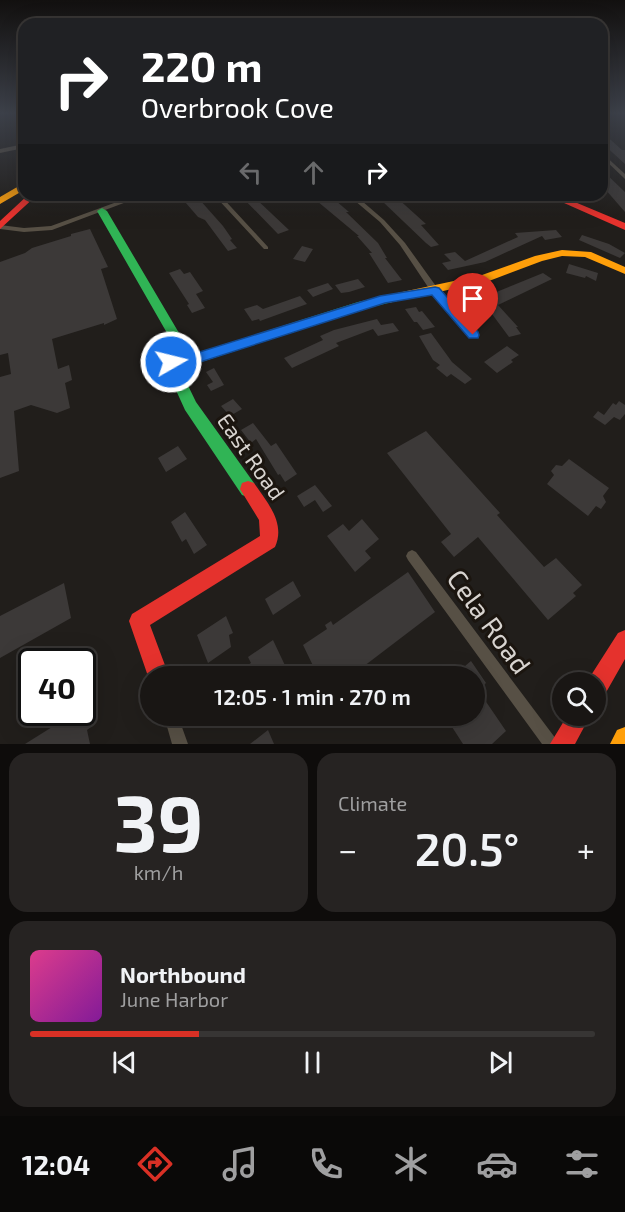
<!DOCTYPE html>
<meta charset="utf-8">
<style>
:root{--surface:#191614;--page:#262322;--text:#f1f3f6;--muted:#9f9fa0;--line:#373534;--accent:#d93025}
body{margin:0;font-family:"Exo 2",sans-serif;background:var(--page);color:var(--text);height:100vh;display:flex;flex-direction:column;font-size:22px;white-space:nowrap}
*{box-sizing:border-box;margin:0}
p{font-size:20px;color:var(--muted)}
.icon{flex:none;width:33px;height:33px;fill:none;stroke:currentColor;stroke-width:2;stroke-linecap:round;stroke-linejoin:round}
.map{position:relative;height:744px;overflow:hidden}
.details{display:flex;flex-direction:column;gap:9px;padding:9px;background:#0e0c0b;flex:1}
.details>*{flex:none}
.top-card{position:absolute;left:18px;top:18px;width:590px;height:183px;border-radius:18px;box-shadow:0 6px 24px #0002,0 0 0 2px var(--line);background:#202124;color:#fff;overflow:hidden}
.tools{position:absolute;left:552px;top:672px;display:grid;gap:12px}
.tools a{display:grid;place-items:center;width:54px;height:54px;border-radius:50%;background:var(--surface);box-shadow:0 6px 24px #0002,0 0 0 2px var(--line);font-size:30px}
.speed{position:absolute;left:18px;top:648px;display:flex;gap:12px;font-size:30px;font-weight:700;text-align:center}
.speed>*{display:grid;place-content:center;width:78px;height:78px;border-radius:50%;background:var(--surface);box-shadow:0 6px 24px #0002,0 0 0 2px var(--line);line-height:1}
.speed .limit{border:3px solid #111;border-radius:9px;background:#fff;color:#111}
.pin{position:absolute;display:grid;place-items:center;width:51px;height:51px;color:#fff;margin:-62px -26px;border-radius:50% 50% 50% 0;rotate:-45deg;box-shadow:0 0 6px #0007}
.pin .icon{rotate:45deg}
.me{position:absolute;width:66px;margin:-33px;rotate:82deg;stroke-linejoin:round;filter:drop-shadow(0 0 4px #0008)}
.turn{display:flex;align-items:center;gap:21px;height:126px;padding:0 24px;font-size:27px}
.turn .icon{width:78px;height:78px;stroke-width:2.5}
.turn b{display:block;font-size:42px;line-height:51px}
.lanes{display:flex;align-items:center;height:57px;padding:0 24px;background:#0003;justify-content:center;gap:30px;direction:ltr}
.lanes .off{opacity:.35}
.big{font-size:45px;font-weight:600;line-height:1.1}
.details .card{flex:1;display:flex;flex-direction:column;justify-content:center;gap:9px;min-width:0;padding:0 21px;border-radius:18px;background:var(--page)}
.details .dial{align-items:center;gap:0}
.dial b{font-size:78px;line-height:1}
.song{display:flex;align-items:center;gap:18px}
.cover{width:72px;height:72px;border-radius:9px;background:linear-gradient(135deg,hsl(330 70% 55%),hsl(290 70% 35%))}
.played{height:6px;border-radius:3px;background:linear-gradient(90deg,var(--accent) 30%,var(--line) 30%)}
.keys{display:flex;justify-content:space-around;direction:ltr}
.heat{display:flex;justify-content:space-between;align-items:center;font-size:33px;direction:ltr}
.details .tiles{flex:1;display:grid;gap:9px;grid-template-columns:1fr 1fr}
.card:last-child{grid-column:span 2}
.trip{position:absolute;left:140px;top:666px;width:345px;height:60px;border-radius:30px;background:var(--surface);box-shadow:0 6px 24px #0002,0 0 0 2px var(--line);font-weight:600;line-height:60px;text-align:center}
.menu{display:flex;height:96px;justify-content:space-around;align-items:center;background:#0a0908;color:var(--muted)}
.menu .icon{width:42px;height:42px}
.menu .active{color:var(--accent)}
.menu b{font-size:27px;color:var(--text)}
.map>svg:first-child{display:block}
.building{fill:#3c3938}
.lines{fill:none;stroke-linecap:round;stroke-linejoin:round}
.street{fill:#575045;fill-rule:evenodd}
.fast{fill:#30b455;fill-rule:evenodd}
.slow{fill:#ff9f0a;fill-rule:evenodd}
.jam{fill:#e5322d;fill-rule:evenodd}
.route{fill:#1a73e8;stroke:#114b97;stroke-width:1.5}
.labels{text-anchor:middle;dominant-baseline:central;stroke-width:6;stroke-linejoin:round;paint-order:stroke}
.street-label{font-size:22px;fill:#d8d4d0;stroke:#1b150f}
.near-street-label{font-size:27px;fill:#d8d4d0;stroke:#1b150f}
</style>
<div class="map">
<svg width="625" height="744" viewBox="0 0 625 744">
<rect width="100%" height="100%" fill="#211e1b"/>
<!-- building -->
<path class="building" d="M602,132l20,18h3v14l-23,-21z
M602,170l23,22v20l-20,-23h4l-7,-9z
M179,195h13l7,4 24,27 9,13 -2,1 7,8 -9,3 -23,-31 -7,-3z
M240,195h12l37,35 -11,4z
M317,195h12l20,17h-3l32,31 9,15h-2l17,22 -14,3 -19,-30h3l-15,-17h2l-42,-35 5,-2z
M395,196l31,28 -5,1 18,20 -8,2 -5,-4 -45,-43z
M90,229l18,38 -7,2 16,50 -13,6v-2l-52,16 6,30 11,-4 3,15 -7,3 5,25 -13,5 -26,-8 -17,6 5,60 -19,7v-101l11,-3 -3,-21 -8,2v-93l25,-9 7,-5 39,-12v-2z
M556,230l6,7 -17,3 -3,-4 -57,26 -37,8 -6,-7 9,-2 -7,-7 11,-2 10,9 53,-24 -3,-4z
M582,235l27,9 16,9 -5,5 -41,-18z
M302,246l11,3 -8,13 -12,-3z
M569,264l29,9 -2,8 -10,-5 -1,2 -19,-5z
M180,269l4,5 6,-2 13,19 -7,3 9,14 -13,5 -5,-8 2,-1 -20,-31z
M543,273l9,6 -54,26 20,22h-2l5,7 -12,3 -17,-23 -6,1 -14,-18 9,-3 3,3z
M358,279l7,8 -16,5 -8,1 -6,-8z
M328,283l5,6 -20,8 -6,-7z
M300,296l7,8 -47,17 -1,-2 -7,2 -8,-12 13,-4 6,4z
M416,307l3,5 3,-1 13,16 -12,3 -6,-8h-3l-9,-13z
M377,319l4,6 12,-2 6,8 -21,5 -5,-7 -37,14 3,3 -47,22 -8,-10 39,-18 -3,-4 14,-6z
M431,333l21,29 20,17 -7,5 -14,-10 -4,3 -11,-9 4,-3 -7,-5 -14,-24z
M507,346l12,9 -8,5 2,2 -16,11 -13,-11z
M214,368l10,17 -13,6 -4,-6 6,-3 -7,-10z
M233,399l9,10 -12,7 -9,-10z
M619,401l6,4v9l-5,6 -6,-3 -9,8 -12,-8 5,-6 6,4 9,-12 3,2z
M253,423l18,23 5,-3 21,31 -12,8 -5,-8 -2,1 -22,-36 -5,4 -10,-13z
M426,431l74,82 -3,2 47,52 12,-9 26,27 -9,8 3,3 -28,24 -70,-83 -24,20 -13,-15 10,-8 -64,-81z
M178,446l9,13 -21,13 -8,-14z
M569,459l40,29 -6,8 3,6 -5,7 -5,-3 -8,10 -41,-32 7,-9 -3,-4 5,-6 6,1z
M315,485l17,21 -9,6 -8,-12 -11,7 -7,-11z
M185,512l22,33 -13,9 -8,-15 -4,3 -11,-20z
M362,519l17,20 -14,12 6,7 -16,14 -28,-36 16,-12 6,7z
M408,572l27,40 -84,64h-33l-15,-31 24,-16 -2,-4 6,-4 2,4z
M293,581l8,15 -28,19 -8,-16z
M64,583l7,35 -71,40v-42z
M226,616l7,17 -4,2 2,12 -23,16 -11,-28z
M273,640l17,36h-59l20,-13 -3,-6z
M471,661l15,22 -8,7 28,41 -14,13h-29l-18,-28h29v-40h-21z
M76,712h12l3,15 -4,3 3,14h-65z
M268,730l6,14h-24z"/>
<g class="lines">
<!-- street -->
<path class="street" d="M24,144v4l-24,5v-4z
M602,153l23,21v5l-23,-22z
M136,195h9l-93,35 -28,2 -24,-3v-4l24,3 27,-2z
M214,195h6l48,52v2h-4z
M348,195h7l29,25 21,23 33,46 38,44 1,2 -1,2h-6l-38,-44 -32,-48 -20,-23z
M412,550l4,2 140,187 3,5h-17l-134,-184 -2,-4 2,-4z
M164,716h14l10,28h-16z"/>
<!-- fast -->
<path class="fast" d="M102,208l5,3 72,122v26l179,-57 30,-7 6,4 -2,3 -32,8 -180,59 16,33 58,81 2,6 -2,6 -6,2 -6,-2 -57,-85 -20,-44 2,-33 -70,-122z"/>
<!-- slow -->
<path class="slow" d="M24,183v7l-24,14v-7z
M562,250l29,2 34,15v7l-40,-17 -23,-1 -20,5 -53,20 -101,22 -6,-4 6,-4 94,-20 53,-19z
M625,727v17h-15l7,-14z"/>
<!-- jam -->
<path class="jam" d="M28,195h9l-37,34v-8z
M546,195h12l67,28v7z
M248,481l6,2c13,19 32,40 21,64l-125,78 19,51h-19v6l-21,-61 3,-7 128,-78 -1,-16 -19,-31 2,-6z
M625,630v29l-21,37 -8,3v-17h-9l1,-2 30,-47z
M567,716h23l-15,28h-25z"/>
</g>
<!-- sky -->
<linearGradient id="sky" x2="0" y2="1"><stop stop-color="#12100f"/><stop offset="0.52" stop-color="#3d414a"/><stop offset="1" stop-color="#3d414a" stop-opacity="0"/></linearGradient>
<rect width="625" height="217" fill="url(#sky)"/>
<!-- route -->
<path class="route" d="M435,287l4,1 39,44 1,3 -1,3h-9l-37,-43 -47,8 -213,68 -7,-5 2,-8 4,-1 6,2 203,-63z"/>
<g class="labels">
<!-- street labels -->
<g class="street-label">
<text transform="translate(252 456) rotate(55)">East Road</text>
</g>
<!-- near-street labels -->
<g class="near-street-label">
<text transform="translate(490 621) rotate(54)">Cela Road</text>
</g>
</g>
</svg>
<div class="tools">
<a><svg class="icon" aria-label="search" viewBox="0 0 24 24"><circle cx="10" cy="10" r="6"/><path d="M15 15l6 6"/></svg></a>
</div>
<div class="speed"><div class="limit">40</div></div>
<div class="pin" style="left:473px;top:335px;background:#d93025"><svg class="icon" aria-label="arrive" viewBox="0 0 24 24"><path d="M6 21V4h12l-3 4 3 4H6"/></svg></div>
<svg class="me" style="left:171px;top:362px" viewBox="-20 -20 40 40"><circle r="17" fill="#1a73e8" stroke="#fff" stroke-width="3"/><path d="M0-11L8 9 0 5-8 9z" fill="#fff"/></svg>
<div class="trip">12:05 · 1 min · 270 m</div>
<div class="top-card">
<div class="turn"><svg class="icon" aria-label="right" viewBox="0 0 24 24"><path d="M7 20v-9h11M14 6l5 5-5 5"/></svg><div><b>220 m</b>Overbrook Cove</div></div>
<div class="lanes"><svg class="icon off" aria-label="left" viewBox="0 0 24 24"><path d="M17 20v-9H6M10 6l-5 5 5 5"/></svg><svg class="icon off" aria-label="ahead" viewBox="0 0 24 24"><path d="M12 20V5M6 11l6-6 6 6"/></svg><svg class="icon" aria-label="right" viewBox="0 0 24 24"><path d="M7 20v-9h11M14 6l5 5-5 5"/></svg></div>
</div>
</div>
<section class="details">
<div class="tiles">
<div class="card dial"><b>39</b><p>km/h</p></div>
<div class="card"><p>Climate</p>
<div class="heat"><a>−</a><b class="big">20.5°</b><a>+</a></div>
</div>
<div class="card">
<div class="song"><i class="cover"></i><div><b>Northbound</b><p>June Harbor</p></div></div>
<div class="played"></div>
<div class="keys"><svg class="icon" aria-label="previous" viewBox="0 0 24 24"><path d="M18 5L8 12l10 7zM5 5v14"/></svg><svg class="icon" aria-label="pause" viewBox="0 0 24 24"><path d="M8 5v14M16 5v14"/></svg><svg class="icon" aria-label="next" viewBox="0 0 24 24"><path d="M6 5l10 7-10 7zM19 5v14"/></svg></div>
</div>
</div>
</section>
<nav class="menu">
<b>12:04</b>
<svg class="icon active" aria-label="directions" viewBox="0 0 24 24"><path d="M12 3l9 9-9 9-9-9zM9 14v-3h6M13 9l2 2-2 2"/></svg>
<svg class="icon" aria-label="music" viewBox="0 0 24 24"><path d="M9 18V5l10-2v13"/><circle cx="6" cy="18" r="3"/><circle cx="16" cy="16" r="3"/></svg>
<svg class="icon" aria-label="phone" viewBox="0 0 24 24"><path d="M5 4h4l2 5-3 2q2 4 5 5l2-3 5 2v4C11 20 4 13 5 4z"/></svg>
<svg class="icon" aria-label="climate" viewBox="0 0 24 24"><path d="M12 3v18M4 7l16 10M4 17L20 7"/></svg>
<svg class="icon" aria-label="car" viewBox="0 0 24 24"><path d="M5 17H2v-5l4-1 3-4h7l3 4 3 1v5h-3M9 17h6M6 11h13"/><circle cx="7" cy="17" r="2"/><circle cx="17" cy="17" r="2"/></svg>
<svg class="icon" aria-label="filters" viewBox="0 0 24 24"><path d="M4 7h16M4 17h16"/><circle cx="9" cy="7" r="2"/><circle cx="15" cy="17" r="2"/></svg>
</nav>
